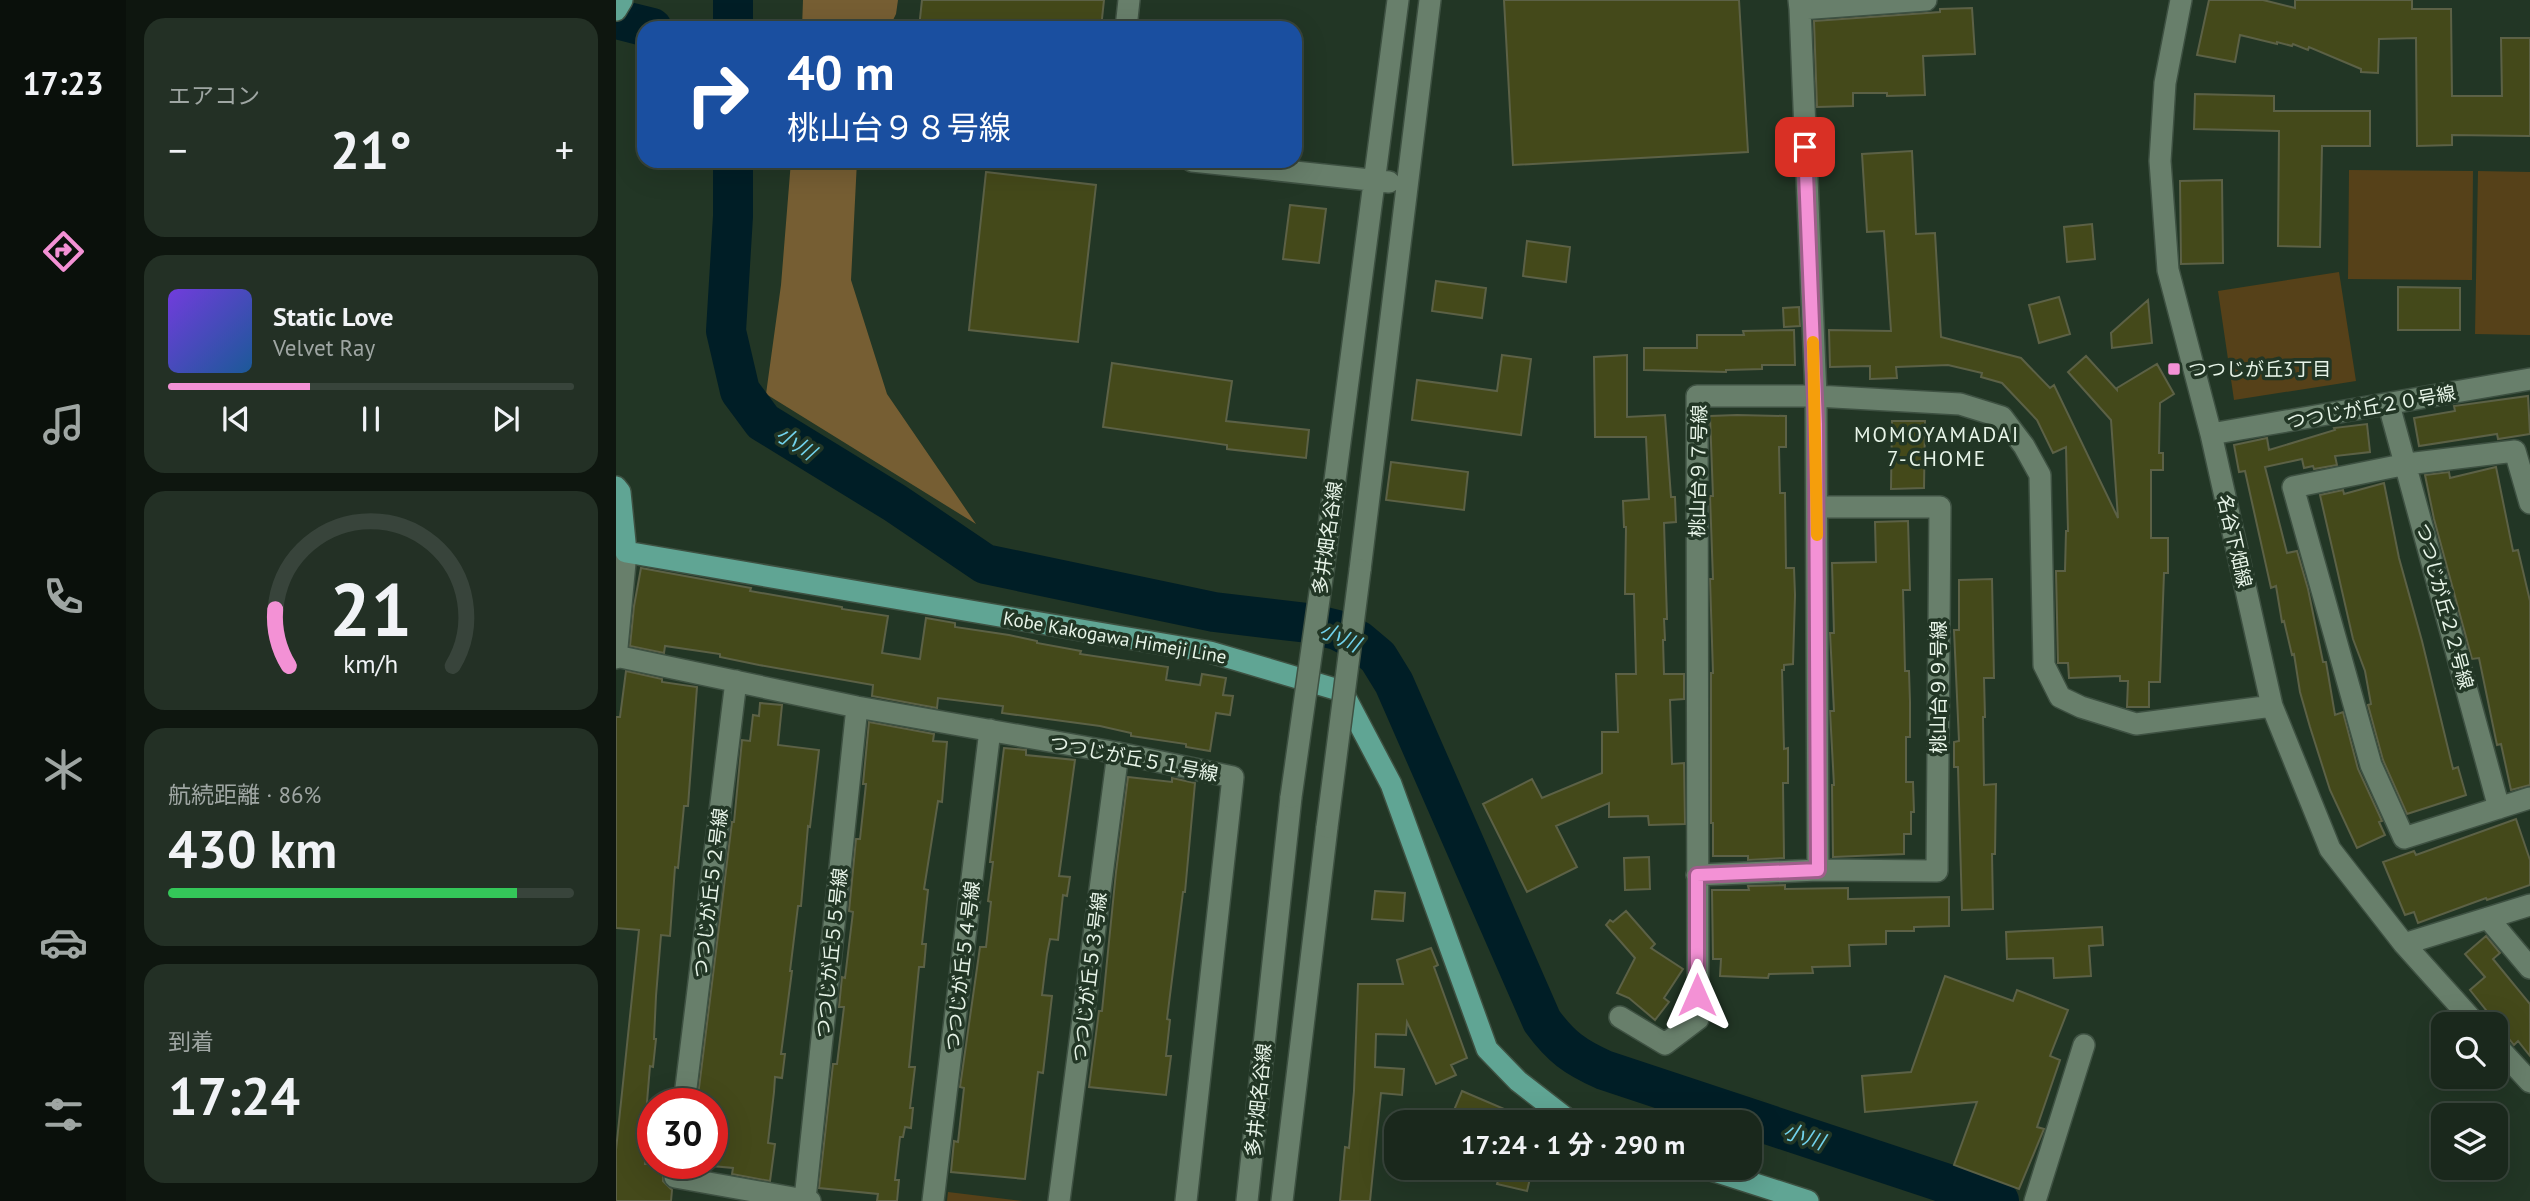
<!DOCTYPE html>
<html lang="ja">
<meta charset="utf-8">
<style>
:root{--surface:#1a281c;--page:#233025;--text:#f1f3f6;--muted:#9fa6a3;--line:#38443b;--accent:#f391d5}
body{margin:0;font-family:"PT Sans","Noto Sans JP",sans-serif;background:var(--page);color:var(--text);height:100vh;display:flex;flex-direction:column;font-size:26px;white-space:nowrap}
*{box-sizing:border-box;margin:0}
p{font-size:23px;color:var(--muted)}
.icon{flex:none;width:38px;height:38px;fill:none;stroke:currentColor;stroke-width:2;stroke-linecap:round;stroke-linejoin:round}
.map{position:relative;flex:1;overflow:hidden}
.sheet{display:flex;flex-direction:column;gap:18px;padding:18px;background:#0e160f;width:490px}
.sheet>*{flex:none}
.guide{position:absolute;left:21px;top:21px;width:665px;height:147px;border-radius:21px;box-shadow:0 7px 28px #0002,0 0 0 2px var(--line);background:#1a4fa0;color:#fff;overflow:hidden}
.fabs{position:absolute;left:1815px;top:1012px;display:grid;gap:14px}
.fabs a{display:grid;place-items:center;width:77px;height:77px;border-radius:14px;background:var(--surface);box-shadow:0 7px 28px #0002,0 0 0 2px var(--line);font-size:35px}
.speed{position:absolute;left:21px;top:1088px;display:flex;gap:14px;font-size:35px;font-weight:700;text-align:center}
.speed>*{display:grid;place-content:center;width:91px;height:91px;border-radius:50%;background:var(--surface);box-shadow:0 7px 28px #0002,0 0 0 2px var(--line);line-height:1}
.speed .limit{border:10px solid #d22;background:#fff;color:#111}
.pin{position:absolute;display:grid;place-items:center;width:60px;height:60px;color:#fff;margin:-30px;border-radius:14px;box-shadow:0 4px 10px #0006}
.me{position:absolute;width:77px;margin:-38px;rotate:0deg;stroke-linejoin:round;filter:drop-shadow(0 0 5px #0008)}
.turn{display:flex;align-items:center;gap:24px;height:147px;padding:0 35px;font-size:32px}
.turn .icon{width:91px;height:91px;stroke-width:2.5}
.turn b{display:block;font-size:49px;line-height:60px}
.big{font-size:52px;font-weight:700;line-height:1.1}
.sheet .tile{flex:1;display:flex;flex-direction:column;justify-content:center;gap:10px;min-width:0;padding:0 24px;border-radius:21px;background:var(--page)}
.sheet .dial{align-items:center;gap:0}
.dial svg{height:182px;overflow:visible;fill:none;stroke:var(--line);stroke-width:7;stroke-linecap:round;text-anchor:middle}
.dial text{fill:var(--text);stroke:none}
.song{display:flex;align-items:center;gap:21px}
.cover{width:84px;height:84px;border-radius:10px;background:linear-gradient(135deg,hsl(260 70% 55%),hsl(210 70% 35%))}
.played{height:7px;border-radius:4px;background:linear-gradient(90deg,var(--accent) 35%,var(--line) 35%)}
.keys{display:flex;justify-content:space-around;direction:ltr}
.heat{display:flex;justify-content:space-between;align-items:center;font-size:38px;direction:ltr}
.charge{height:10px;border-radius:5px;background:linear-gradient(90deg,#34c759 86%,var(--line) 0)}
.trip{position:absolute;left:768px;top:1110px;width:378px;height:70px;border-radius:21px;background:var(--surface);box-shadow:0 7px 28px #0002,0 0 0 2px var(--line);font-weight:700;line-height:70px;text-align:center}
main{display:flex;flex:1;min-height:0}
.tabs{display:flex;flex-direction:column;width:126px;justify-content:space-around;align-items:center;background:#0a100b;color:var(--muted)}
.tabs .icon{width:49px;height:49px}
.tabs .current{color:var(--accent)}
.tabs b{font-size:32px;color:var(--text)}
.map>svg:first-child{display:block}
.green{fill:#564119}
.forest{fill:#765e33}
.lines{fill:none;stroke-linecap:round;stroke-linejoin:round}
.river{stroke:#001e26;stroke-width:40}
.building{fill:#44491a;stroke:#5c6146;stroke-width:2}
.minor-casing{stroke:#3e5142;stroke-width:24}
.major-casing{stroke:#3e5142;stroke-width:24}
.minor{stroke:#687f6b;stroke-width:21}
.major{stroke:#60a594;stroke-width:21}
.minor-bridge-casing{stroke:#3e5142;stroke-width:24;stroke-linecap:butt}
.minor-bridge{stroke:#687f6b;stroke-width:21}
.route-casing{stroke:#9e5e8a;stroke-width:18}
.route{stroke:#f391d5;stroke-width:12}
.slow{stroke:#f59e0b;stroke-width:12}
.poi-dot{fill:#f391d5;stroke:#223625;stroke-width:2.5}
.labels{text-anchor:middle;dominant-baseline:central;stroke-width:7;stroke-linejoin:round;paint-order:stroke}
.poi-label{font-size:19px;fill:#e7f4e8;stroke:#223625;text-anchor:start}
.street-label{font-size:19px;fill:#e7f4e8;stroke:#223625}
.neighbourhood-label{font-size:21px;letter-spacing:2px;fill:#e7f4e8;stroke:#223625}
.water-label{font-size:21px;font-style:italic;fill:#72d3ec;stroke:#223625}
</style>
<main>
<nav class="tabs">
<b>17:23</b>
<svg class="icon current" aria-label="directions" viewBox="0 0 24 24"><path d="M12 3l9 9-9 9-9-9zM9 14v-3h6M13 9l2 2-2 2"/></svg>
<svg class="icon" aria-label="music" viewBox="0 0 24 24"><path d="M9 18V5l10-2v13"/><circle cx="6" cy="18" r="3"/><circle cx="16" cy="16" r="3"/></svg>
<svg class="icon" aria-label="phone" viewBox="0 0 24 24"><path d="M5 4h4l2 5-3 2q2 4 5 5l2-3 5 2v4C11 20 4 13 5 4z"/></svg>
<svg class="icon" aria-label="climate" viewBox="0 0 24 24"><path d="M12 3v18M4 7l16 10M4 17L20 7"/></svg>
<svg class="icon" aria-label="car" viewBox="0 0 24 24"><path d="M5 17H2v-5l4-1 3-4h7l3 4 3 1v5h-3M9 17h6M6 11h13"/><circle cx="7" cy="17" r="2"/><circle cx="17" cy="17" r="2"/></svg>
<svg class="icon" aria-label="filters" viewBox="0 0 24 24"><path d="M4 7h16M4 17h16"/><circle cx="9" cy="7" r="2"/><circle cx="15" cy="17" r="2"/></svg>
</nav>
<section class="sheet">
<div class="tile"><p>エアコン</p>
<div class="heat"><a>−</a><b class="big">21°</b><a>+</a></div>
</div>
<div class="tile">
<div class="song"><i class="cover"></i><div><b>Static Love</b><p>Velvet Ray</p></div></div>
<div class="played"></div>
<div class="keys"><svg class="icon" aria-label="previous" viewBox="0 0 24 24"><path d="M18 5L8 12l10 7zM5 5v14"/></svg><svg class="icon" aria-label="pause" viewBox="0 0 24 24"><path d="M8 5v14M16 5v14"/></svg><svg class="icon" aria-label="next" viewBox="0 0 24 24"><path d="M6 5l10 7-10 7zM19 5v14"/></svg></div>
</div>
<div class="tile dial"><svg viewBox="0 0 100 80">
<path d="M14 69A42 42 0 1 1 86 69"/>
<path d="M14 69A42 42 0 0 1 8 44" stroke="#f391d5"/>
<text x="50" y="56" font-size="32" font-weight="700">21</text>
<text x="50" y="72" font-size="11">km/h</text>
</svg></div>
<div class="tile"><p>航続距離 · 86%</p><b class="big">430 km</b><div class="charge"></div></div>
<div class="tile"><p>到着</p><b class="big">17:24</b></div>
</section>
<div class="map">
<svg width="1914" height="1201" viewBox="0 0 1914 1201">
<rect width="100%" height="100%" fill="#223625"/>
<!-- green -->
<path class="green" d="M1733,170l124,1 -1,109 -124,-1z
M1862,171l52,1v163l-55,-1z
M1723,272l17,109 -122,19 -16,-109z
M332,1192l75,9h-76z"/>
<!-- forest -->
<path class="forest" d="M187,0h95l-2,14 -7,14h-87z
M175,161h66l-6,119 36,114 89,130 -210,-130 15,-109z"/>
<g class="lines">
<!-- river -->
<path class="river" d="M117,0v28
M0,19l36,9
M117,161v55l-7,115 14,60 23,31 132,81 90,61 229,48 94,11 29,7 22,11 19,16 16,26 148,338c19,26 33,36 62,49l395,131"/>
</g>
<!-- building -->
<path class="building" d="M306,0h182l-3,28h-182z
M888,0h235l9,152 -235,13z
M1593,0h54l32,8v-8h117v9h39l1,87h50l-1,-58h29v98l-78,-1v10l-35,1 -1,-108 -37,1 -1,34 -17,-1v-3l-52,-22 -1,3 -15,-6 -1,2 -15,-4v2l-37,-9 -5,27 -38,-7z
M1356,8l3,46 -52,2 2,39 -38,1v-3h-34v13l-36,1 -3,-86 126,-9v-3z
M1579,94l79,2v15h96v35h-48l-2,101 -42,-1 1,-115 -85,-2z
M1296,151l4,83 19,-1 6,104 80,21 29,30 4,-3 64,133 -7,-98 -43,-48 18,-16 31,34v-2l40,-24 17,30 -14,9 -1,50h4v17h-12v68h17v35h-4l-4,109h-11v25h-22l1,-26h-8v-5l-51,2 -1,-15h-10l-2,-92h9l1,-40h2l-2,-84 -13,6 -16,-33 -35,-37 -21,-6 1,-4 -34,-8 -52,2 1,11 -27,1v-13l-40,1 -1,-37 62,1 -7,-100 -17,1 -5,-78z
M370,172l110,13 -18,157 -109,-12z
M1606,180l1,83 -42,1 -1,-83z
M674,205l36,4 -7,54 -36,-4z
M1476,224l3,35 -28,3 -3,-35z
M911,241l43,6 -4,35 -43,-6z
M820,281l50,7 -4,30 -50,-7z
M1782,287l62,1v42h-62z
M1443,297l11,37 -31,9 -10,-38z
M1532,300l4,43 -40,5 -1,-15z
M1183,307l1,19 -16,1 -1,-19z
M1178,330l1,35h-33v4l-36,1v2l-82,-2v-22h53v-13h47l-1,-4z
M886,355l29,4 -10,76 -109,-15 5,-40 80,11z
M1011,355v62l38,-2 6,82h4l1,25 -12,1 3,96h-3l1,21h-2l1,34h20v25l-14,1 2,64 12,-1 1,61 -36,1 -1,-9 -39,1v-14l-53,23 21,41 -50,25 -44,-88 49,-25 10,19 60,-25v-41h16l-2,-58h20l-2,-80h-9l1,-67h-2l-1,-26 26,-2 -3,-62h-51l-1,-80z
M496,363l120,18 -6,40 83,9 -3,28 -79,-9v-4l-124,-18z
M1912,396l2,38 -32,5 -1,-5 -78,12 -5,-28 41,-7 -1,-5z
M1121,415l49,1v31h-7l1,46h5l1,75h8l1,27 -2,69 -9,1v5h-2l2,79 4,-1v35h-5l1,75 -36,2v-4h-35v-33h-2v-150h2l-3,-94h3l-3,-83h3l-3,-80z
M1276,421h33l-1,67 -33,1z
M1751,424l3,28 -35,4 2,9 -23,4 -1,-3 -9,2 -2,-9 -37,8 22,86 10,-2 11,38 15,73h3l9,53 8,-3 15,57 24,52 -3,1 6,13 -28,13 -27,-58 -20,-63 -10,-35 -6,-38 -2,1 -8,-34 -2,1 -6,-36 -5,2 -26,-117 -6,1 -5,-27 33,-7 2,12 66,-20 -1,-2z
M775,462l77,10 -4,38 -78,-10z
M1880,467l17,84 5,-1 12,51v184l-19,5 -10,-46 -4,1 -18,-87 -7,1 -38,-140 -9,-44 24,-3 1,6z
M1768,483l15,75 23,83 31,128 5,-2 8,28 -59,19 -24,-54 -15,-55 3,-1 -6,-33 -12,-32 -33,-144 23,-5 1,4z
M1292,521l2,69h-7l1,37 1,44h4l1,31v35h-4v45h7l1,30h-3v22h-7v20l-71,3 -1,-72h2l-4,-74h4l-4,-78h4l-2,-70 44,-1 -1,-40z
M25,568l110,20 -1,3 92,16v2l46,7 -6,37 38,6 6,-41 29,5v4l54,8 28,6v2l44,8 -1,3 88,13 -2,13 34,5 2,-11 24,4 -3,17 10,1 -3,19 -14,-2 -6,38 -24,-4v-3l-55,-8v-3l-31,-7 -98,-13 1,-7 -65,-8 -1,10 -65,-12 1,-11 -114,-20 -39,-8v-3l-55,-8 -1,7 -34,-7 4,-40z
M1376,579l2,99h-10l1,39h-2l1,68 12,-1 -1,70h-3l1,55 -31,1 -4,-143h-4v-25l5,-1 -5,-111h5v-50z
M10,671l36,8v3l35,5 -9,119h-4l-6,62 -3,-1 -5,69 -9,-1 -5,61 -2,43h2l-3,28 -3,-1 -4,48 4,1 -5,49h19l-1,17 9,9 -1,11h-55v-51l23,-220 -23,-2v-211h4z
M144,703l22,2 -4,40 41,5 -9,77 -2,-1 -7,80h-3l-8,65h2l-11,83h4l-3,24 -7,-1 -1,15 -6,51 7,1 -5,37 -38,-7 1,-6 -21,-2v-62h-15l35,-282h2l8,-82 8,1 3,-26 6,1z
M253,722l65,12 -1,7 14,1 -5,60 -4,-1 -14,88 4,1 -6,54h4l-2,23h-5l-10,100h6l-5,41h3l-2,20 -6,-1 -2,10h-3l-5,43h4l-2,21h-20l1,-7 -59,-6 14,-124h4l7,-57h-5l3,-30 3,1 8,-66 -4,-1 7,-72h4l6,-55h-3z
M388,748l22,2v5l49,5 -16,116 11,1 -3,19 -4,-1 -5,45 -8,-1 -3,15 -5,41 10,1 -9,77 -5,-1 -13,107 -74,-7 3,-31 4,1 6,-54 -4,-1 20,-140h6l5,-45 -3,-1 5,-39h-3z
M512,777l44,5v-4l23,5 -10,109h-2l-16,127 3,1 -4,36h5l-5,39 -77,-8 10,-76h3l14,-139z
M1900,819l14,41v25l-43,15 -1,-2 -68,25 -4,-11 -9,3 -22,-53 31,-11 2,4z
M1033,857l1,32 -25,1 -1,-32z
M1169,885v4l63,-1v11l101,-2v29l-35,1v4h-28v13l-37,1 1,21 -38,1 1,6 -44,1 -1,4 -48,-2 1,-17h-8l-1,-69h37l-1,-4z
M759,891l30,2 -2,28 -31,-2z
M1010,911l29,33 -4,4 32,21 -19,29 5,4 -14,18 -26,-22 -12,-5 18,-35 -29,-33 4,-5 3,2z
M1486,927l1,18 -14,1 2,30 -37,2 -1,-20 -46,1 -1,-27z
M1870,936l14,17 -7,6 37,45v52l-12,-15 -4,4 -44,-55 15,-13 -20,-23z
M815,948l7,17 -4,2 33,91 -16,7 5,10 -20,9 -29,-62 -1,13 -30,-1 -1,33 29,2 -2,26 -21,-2 -11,108h-30l5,-54 4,1 5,-57 4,-107h45l-6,-24z
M1329,976l68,25 4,-11 51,20 -18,46 10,4 -23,67 7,2 -25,60 -65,-24 23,-63 -112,10 -3,-36 49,-4z
M846,1091l68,29v2h-81z
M886,1167h17l13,3 -5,21 -30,-7z"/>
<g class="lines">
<defs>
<path id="minor" d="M1183,0l1,9 126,-9
M1565,0l-16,83 -5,78 8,109 43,164 61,272 58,143 74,95 72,80
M510,28l3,-28
M576,161l197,21
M1773,405l110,403
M1595,434l319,-55
M1914,503l-15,-52 -108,13 -114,23 78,278 33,73 126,-40
M1201,507h123l-3,364 -119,-1
M708,564l74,-564
M744,570l70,-570
M0,656l241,51 261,46 115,24 -47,424
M0,658l10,-106
M1081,875l121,-5 -2,-474 -16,-387
M1872,918l42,50
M1788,944l126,-39
M1004,1017l45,27 33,-25 -1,-623h119l144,8 42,13 22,29 16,29 4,190 16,32 21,10 55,17 136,-18
M1880,1045l34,37
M68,1104l52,-423
M61,1164l-2,13 135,24
M189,1199l52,-492
M317,1201l57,-471
M443,1201l59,-448
M631,1201l44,-404
M666,1201l45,-374
M1419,1201l49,-156"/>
<path id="major" d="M0,10l6,-10
M0,487l4,5 6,60 584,100 132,39 49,93 96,265 31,32 53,41
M1086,1167l106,34"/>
</defs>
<!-- minor casing -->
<use href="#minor" class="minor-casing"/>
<!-- major casing -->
<use href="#major" class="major-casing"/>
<!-- minor -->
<use href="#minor" class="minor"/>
<!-- major -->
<use href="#major" class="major"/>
<defs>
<path id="minor-bridge" d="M675,797l33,-233
M711,827l33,-257"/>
</defs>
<!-- minor-bridge casing -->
<use href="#minor-bridge" class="minor-bridge-casing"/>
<!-- minor-bridge -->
<use href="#minor-bridge" class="minor-bridge"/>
</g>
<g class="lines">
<defs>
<path id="route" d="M1081,995v-120l121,-5 -2,-446 -11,-277"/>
</defs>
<!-- route casing -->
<use href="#route" class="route-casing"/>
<!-- route -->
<use href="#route" class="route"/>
<!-- slow -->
<path class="slow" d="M1197,342l4,193"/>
</g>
<!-- markers -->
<rect class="poi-dot" x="1551" y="362" width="14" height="14" rx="3.5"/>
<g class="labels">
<!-- poi labels -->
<g class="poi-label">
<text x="1572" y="369">つつじが丘3丁目</text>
</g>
<!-- street labels -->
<g class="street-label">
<text transform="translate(1755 407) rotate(-10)">つつじが丘２０号線</text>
<text transform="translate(1082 471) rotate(-89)">桃山台９７号線</text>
<text transform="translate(711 538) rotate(-82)">多井畑名谷線</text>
<text transform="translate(1619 541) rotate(77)">名谷下畑線</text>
<text transform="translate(1829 606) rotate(75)">つつじが丘２２号線</text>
<text transform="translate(499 637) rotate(10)">Kobe Kakogawa Himeji Line</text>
<text transform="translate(1322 687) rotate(-90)">桃山台９９号線</text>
<text transform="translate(518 758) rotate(11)">つつじが丘５１号線</text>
<text transform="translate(94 893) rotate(-83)">つつじが丘５２号線</text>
<text transform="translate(215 953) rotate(-84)">つつじが丘５５号線</text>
<text transform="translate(346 966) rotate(-83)">つつじが丘５４号線</text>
<text transform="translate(473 977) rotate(-83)">つつじが丘５３号線</text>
<text transform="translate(642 1100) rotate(-84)">多井畑名谷線</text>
</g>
<!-- neighbourhood labels -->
<g class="neighbourhood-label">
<text x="1321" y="434">MOMOYAMADAI<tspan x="1321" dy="24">7-CHOME</tspan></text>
</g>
<!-- water labels -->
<g class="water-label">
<text transform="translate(180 443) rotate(33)">小川</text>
<text transform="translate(724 637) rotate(24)">小川</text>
<text transform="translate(1188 1136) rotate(18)">小川</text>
</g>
</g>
</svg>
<div class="fabs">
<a><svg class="icon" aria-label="search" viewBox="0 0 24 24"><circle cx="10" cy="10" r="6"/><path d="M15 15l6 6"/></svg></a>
<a><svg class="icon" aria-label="layers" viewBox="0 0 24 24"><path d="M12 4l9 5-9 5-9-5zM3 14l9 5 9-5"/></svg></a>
</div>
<div class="speed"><div class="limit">30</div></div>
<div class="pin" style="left:1189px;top:147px;background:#d93025"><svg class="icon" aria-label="arrive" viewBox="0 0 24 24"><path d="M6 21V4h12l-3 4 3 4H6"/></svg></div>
<svg class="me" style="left:1081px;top:995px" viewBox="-20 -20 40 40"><path d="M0-17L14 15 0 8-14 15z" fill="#f391d5" stroke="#fff" stroke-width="4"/></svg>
<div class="trip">17:24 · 1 分 · 290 m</div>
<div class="guide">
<div class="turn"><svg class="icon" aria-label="right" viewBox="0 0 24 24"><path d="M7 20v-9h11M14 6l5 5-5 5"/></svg><div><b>40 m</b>桃山台９８号線</div></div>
</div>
</div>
</main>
